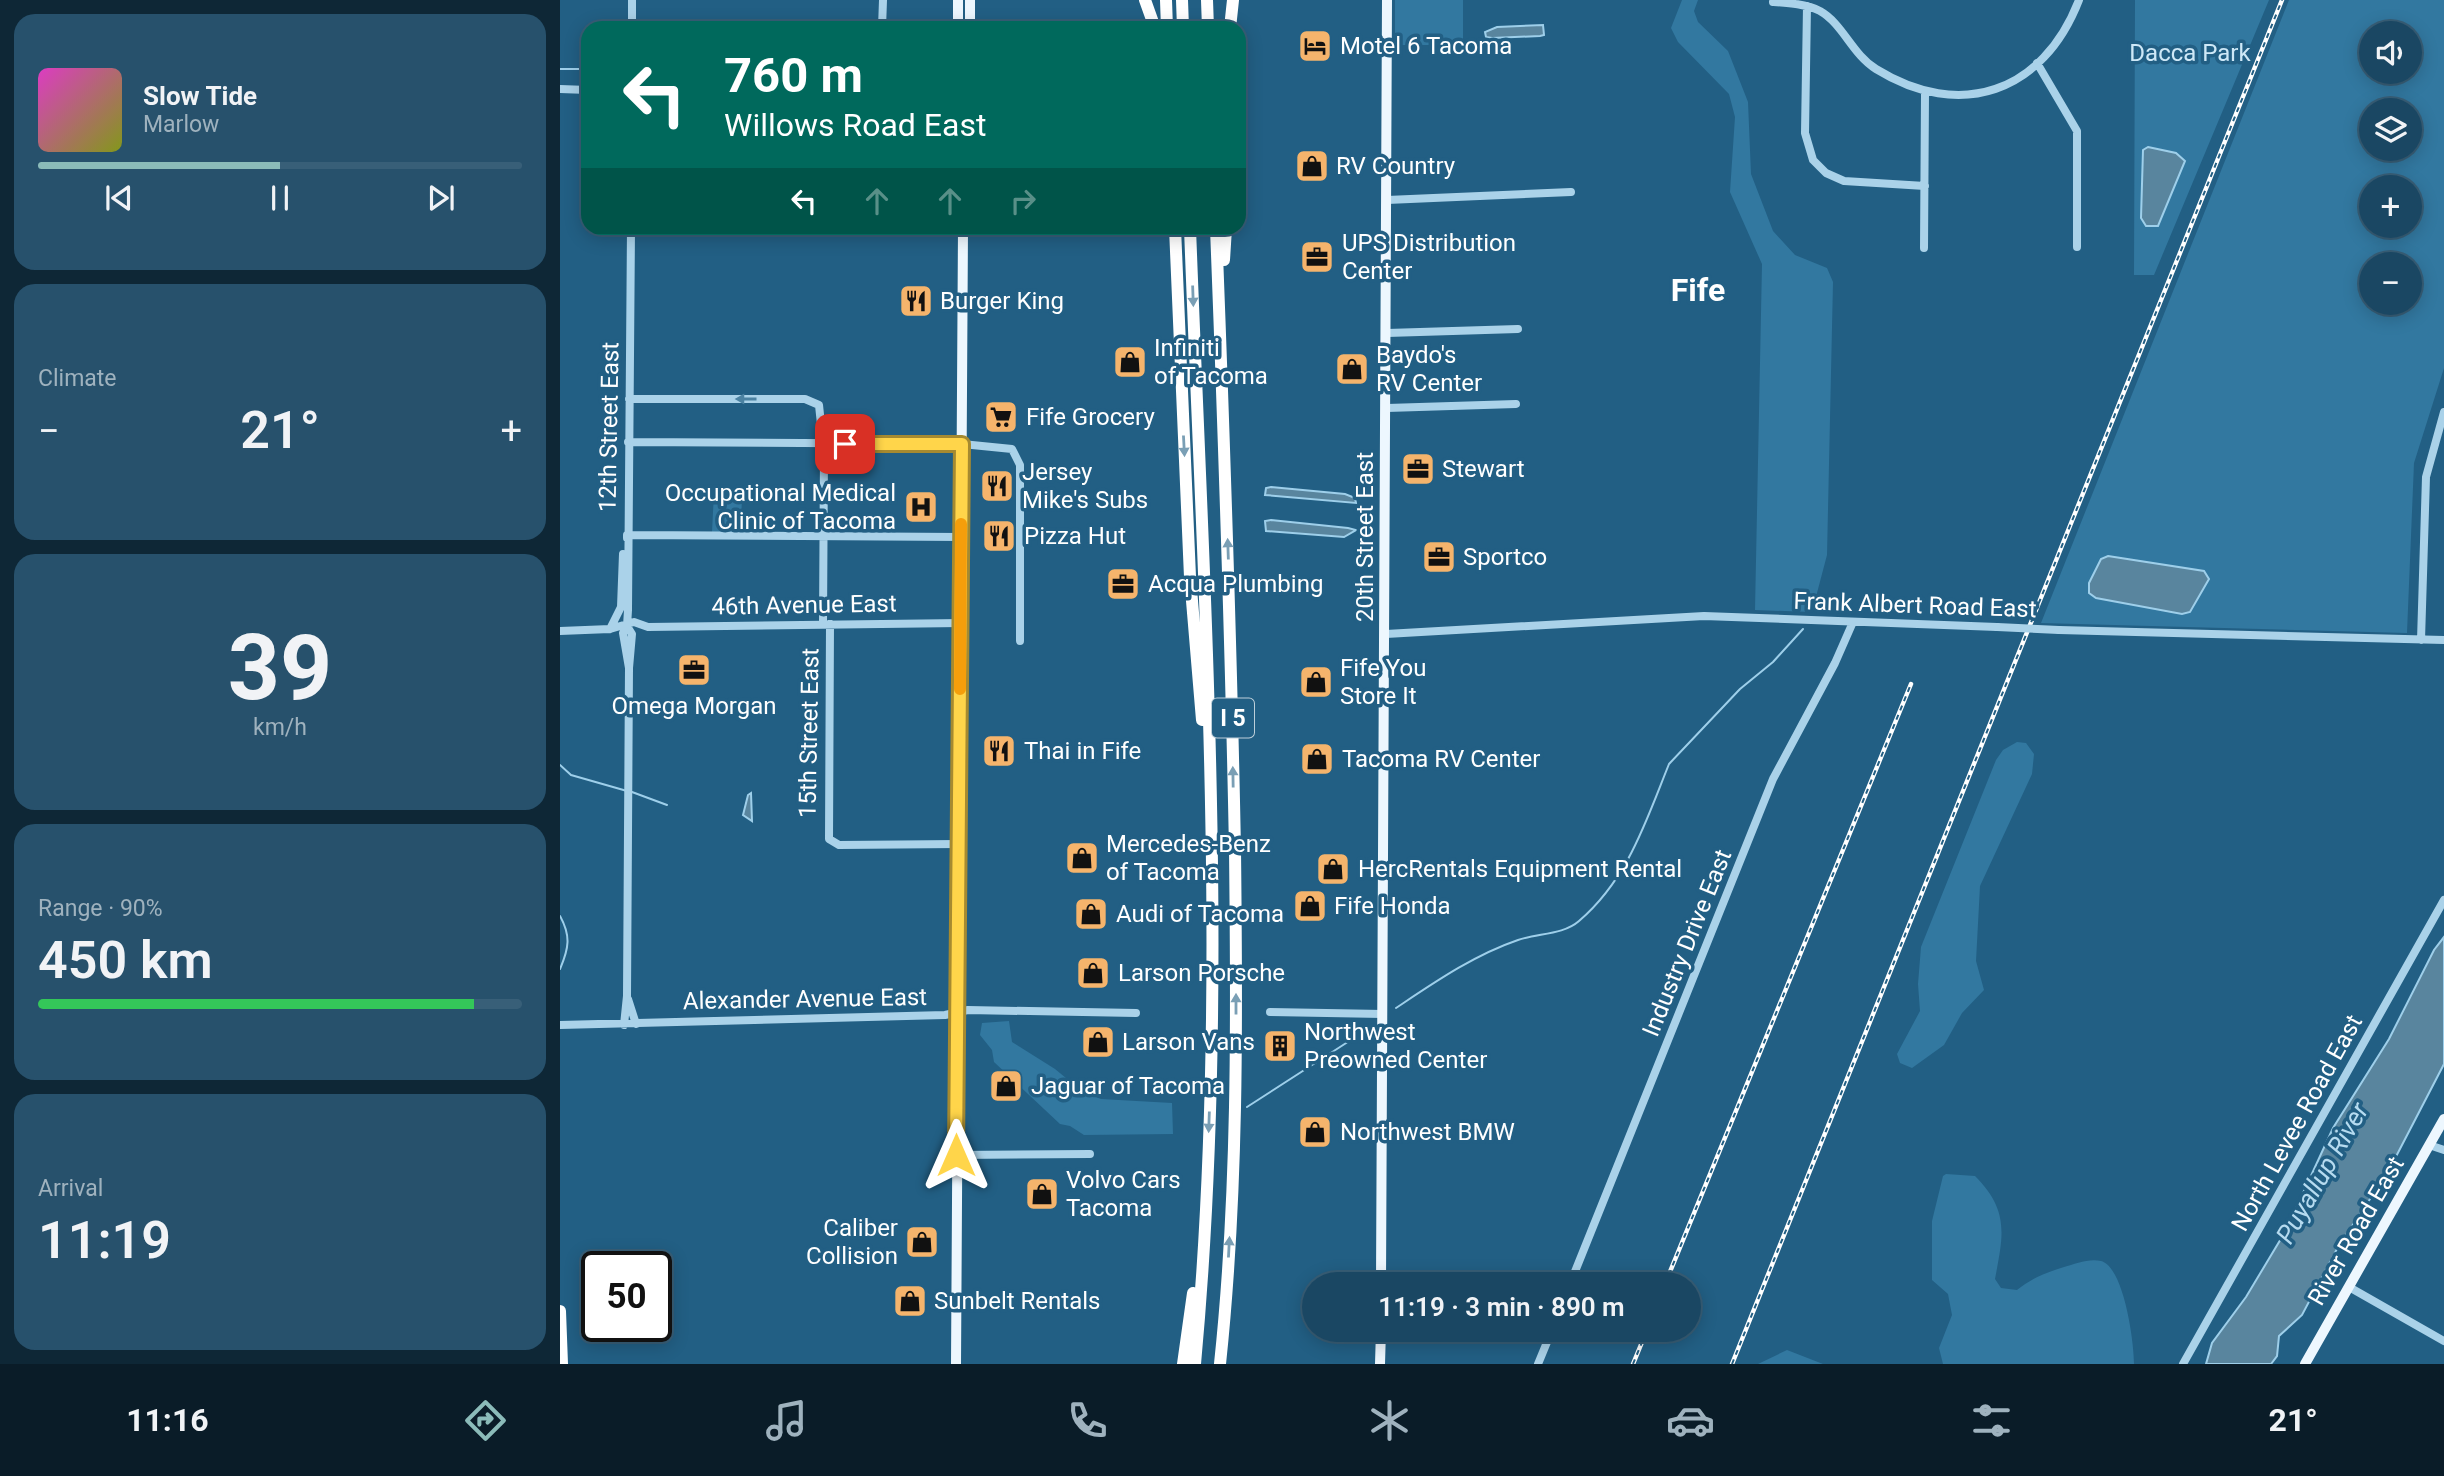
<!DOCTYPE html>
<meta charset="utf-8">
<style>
:root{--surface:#1a4763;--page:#27516c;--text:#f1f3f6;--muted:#9fb2be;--line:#385f78;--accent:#8bbbb9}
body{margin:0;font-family:Roboto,sans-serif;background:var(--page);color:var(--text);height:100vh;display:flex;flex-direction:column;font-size:26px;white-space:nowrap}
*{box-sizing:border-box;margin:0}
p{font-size:23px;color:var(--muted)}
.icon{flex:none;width:38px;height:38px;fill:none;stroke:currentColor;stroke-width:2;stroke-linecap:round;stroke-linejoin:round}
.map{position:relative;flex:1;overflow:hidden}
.panel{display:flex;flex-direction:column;gap:14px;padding:14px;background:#0e2736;width:560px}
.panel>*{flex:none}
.guide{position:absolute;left:21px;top:21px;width:665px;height:214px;border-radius:21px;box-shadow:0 4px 18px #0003,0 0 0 2px var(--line);background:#00695c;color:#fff;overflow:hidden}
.tools{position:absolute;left:1799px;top:21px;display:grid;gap:14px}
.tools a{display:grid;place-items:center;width:63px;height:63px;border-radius:50%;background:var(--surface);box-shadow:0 4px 18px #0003,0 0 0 2px var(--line);font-size:35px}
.speed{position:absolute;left:21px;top:1251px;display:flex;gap:14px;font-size:35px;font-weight:700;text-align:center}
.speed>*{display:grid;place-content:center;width:91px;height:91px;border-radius:50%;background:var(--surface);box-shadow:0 4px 18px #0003,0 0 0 2px var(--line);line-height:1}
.speed .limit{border:4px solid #111;border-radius:10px;background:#fff;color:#111}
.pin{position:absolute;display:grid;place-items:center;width:60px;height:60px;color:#fff;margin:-30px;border-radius:14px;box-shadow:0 4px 10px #0006}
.me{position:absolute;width:77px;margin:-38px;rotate:0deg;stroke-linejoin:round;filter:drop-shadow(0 0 5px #0008)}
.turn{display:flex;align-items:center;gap:24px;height:147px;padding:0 28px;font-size:32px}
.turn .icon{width:91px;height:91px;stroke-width:2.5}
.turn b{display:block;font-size:49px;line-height:60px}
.lanes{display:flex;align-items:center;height:66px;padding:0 28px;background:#0003;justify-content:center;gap:35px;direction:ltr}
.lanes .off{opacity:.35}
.big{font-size:52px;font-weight:600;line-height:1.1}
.panel .widget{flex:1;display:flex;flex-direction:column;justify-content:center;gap:10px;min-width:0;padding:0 24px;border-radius:21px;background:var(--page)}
.panel .dial{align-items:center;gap:0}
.dial b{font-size:91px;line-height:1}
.song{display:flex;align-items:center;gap:21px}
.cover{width:84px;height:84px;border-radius:10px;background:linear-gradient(135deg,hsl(310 70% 55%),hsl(70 70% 35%))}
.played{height:7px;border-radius:4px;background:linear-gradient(90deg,var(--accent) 50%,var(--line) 50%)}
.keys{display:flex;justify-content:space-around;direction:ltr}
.heat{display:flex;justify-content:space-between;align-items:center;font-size:38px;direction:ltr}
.charge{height:10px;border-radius:5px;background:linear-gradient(90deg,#34c759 90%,var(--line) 0)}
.trip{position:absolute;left:742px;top:1272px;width:399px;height:70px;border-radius:35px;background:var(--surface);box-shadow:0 4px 18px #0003,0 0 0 2px var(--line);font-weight:600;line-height:70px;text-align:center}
.menu{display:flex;height:112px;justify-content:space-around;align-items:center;background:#0a1c28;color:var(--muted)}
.menu .icon{width:49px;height:49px}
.menu .current{color:var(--accent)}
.menu b{font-size:32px;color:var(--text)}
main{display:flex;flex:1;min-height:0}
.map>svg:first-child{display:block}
.green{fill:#3278a0;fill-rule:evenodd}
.water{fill:#59859e;stroke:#9ecfea;stroke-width:2}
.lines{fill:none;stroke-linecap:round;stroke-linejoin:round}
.stream{stroke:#9ecfea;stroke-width:2}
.minor{stroke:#aad2e9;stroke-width:8}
.major{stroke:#edf7fe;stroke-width:10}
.highway{stroke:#fff;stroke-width:12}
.rail-casing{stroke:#fff;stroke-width:4.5}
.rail{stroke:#225f84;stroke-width:2;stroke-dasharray:5;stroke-linecap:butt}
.minor-bridge{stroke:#aad2e9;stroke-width:8}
.oneway{fill:#7a9fb5}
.oneway2{fill:#4b82a2}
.route-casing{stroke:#a68a30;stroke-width:18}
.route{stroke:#ffd54a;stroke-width:12}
.slow{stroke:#f59e0b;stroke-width:12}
.labels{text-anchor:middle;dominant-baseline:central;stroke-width:7;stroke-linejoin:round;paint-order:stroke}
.shield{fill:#225f84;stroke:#bdcfda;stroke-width:2}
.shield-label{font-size:23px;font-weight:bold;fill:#fff}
.poi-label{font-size:24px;fill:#fff;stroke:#225f84;text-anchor:start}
.park-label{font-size:24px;fill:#cee8f7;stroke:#225f84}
.street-label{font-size:24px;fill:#fff;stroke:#225f84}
.water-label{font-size:26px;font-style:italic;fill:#b6dbf0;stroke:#225f84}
.district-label{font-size:32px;font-weight:bold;fill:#fff;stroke:#225f84}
</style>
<main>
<section class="panel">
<div class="widget">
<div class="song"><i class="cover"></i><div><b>Slow Tide</b><p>Marlow</p></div></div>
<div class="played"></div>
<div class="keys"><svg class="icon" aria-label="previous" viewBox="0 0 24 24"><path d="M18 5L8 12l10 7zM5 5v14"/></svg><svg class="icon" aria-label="pause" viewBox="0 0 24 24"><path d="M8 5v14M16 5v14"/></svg><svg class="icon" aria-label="next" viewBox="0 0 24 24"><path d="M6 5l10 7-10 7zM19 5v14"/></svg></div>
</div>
<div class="widget"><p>Climate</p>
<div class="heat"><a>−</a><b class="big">21°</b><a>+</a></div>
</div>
<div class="widget dial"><b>39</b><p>km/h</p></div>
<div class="widget"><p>Range · 90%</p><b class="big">450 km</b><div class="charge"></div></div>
<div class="widget"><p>Arrival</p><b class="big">11:19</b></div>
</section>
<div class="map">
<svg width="1884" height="1364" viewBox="0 0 1884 1364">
<rect width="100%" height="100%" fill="#225f84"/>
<!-- green -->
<path class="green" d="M835,0h68v45h-68z
M1122,0h16l-4,11 4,11 30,29 20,51 3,72 22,57 22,24 32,13 6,14 -6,273 -15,57 -57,-2 7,-346 -32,-72 5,-75 -6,-23 -51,-52 -7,-14z
M1575,0h134l-115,275h-20z
M1729,0h155v368l-30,95 -7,170 -366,-10zM1811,33h39v39h-39zM1811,110h39v39h-39zM1811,187h39v39h-39zM1811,264h39v39h-39z
M154,492h28l-1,41 -29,-1z
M1457,742l9,1 8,11 -2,20 -52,112 -4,75 8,29 -22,23 -18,32 -32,23 -12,-5 -3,-9 23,-43 -2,-27 3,-37 75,-187 7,-10z
M449,1021l3,21 43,27 28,23 18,7 71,4 1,31 -89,1 -14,-9 -10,-2 -66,-62 -2,-12 -12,-15 2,-12z
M1386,1174l29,2c35,35 28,60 20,103l6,9 16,2c15,-12 28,-17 47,-23 11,-3 25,-9 37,-6 23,6 33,81 33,103h-191l-4,-16 13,-33 -4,-21 -16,-14v-59l11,-45z
M1227,1350l36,14h-65z"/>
<!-- water -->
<path class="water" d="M983,25l1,10 -4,1 -48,2 -6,-1 -1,-5 12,-5z
M1588,147l28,6 9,8 -27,65h-12l-5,-8 2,-68z
M711,487l74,7 10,4 1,5 -91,-8 1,-7z
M711,520l77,8 8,2 -12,7 -78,-6 -1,-10z
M1548,556l96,15 5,8 -19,33 -8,2 -86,-16 -7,-5v-10l12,-24z
M191,793l1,28 -9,-6 5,-20z
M1884,937v127l-56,108 -50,75 -36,68 -23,21 -2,20 -6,8h-65l6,-21 34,-46 39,-65 48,-104 56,-89 45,-89z"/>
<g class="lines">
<!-- stream -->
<path class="stream" d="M0,69h28
M0,765l11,10 56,16
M72,792l35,13
M0,916c11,20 9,32 0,53
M836,1008c39,-26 78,-53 122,-68 20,-7 45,-5 61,-19 49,-42 67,-100 90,-157l71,-75 33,-27 30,-33
M687,1107l124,-80"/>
<!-- minor -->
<path class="minor" d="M1213,2c16,1 33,2 47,9 23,13 32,43 56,58 84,52 167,24 203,-69
M1247,6l-2,127 8,27 13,13 18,8 81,5
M72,28v-28
M322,28l1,-28
M1477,63l40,68v116
M0,89l28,1
M827,200l184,-8
M1364,248l1,-155
M827,333l131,-4
M69,399h176l14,6 5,48 -1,171
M827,408l129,-4
M68,442l334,2 50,5 8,16v176
M67,538v-3l334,2
M270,624l-1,215 10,6 120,-1
M50,629l11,-22 2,-53
M1499,630l385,10
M0,631l50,-2 24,-7 14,5 313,-4
M826,634l318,-18 293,11
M1861,640l5,-163 18,-65
M69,668l-6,-35 4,-7 1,-16 3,-382
M68,999l8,25
M710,1012l113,2
M0,1025l385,-10 23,-5 168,3
M64,1025l3,-29 2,-328 3,-34 -5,-8
M1869,1145l15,5
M396,1155l134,-1
M1010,1284l203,-505 62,-116 18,-41
M1789,1287l95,54
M978,1364l14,-34
M1623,1364l261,-464"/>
<!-- major -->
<path class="major" d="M398,0v28
M410,0v28
M821,1284l6,-1284
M396,1364l7,-1136
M820,1364l1,-34
M1745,1364l139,-245"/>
<!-- highway -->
<path class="highway" d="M585,0l10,28
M606,0l1,28
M622,0l1,28
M647,0l1,28
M670,28l3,-28
M615,228l15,349 12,143
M630,228c14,378 40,758 5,1136
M656,228c8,207 15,414 19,622 2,171 3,344 -15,514
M664,260l2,-32
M0,1311l2,53
M623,1364l10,-71"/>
<defs>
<path id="rail" d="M1105,1284l246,-600
M1073,1364l14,-34
M1172,1364l550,-1364"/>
</defs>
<!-- rail casing -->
<use href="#rail" class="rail-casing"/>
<!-- rail -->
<use href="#rail" class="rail"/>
<!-- minor-bridge -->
<path class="minor-bridge" d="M1437,627l62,3"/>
</g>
<!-- one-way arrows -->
<defs><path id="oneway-solid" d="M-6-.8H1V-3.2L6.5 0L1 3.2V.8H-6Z" transform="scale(1.75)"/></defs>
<g class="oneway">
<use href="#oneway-solid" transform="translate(633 296) rotate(88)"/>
<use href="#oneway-solid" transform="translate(624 446) rotate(87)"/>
<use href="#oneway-solid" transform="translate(668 549) rotate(-92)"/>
<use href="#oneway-solid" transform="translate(673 777) rotate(-91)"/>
<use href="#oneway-solid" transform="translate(676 1004) rotate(-90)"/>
<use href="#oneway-solid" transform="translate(649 1122) rotate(92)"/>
<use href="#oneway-solid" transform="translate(669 1247) rotate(-87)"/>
</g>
<use class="oneway2" href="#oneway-solid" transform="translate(186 399) rotate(-180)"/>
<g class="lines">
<defs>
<path id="route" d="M285,444h117l-6,711"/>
</defs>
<!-- route casing -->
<use href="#route" class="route-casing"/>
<!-- route -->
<use href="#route" class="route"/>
<!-- slow -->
<path class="slow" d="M400,689l1,-165"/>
</g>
<!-- icons -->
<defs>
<symbol id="hotel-square" viewBox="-11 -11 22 22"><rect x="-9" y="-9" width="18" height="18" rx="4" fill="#f5b46c" stroke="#225f84"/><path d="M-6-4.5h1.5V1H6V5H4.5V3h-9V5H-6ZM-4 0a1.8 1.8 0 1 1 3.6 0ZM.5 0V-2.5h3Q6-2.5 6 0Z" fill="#111"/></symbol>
<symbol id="shop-square" viewBox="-11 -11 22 22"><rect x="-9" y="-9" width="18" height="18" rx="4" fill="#f5b46c" stroke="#225f84"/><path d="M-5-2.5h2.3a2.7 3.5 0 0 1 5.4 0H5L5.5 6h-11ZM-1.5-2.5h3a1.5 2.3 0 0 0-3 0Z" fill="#111"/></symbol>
<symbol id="office-square" viewBox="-11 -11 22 22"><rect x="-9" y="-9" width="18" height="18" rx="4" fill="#f5b46c" stroke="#225f84"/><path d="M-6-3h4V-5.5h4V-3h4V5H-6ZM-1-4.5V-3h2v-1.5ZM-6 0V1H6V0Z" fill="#111"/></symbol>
<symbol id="restaurant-square" viewBox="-11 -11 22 22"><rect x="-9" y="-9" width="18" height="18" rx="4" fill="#f5b46c" stroke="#225f84"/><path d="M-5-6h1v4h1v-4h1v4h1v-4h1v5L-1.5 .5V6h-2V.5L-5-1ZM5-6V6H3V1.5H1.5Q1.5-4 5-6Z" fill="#111"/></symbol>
<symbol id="supermarket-square" viewBox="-11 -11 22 22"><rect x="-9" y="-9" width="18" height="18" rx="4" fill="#f5b46c" stroke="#225f84"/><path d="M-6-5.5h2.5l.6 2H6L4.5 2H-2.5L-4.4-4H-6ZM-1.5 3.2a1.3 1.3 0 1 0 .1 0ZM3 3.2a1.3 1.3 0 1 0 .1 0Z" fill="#111"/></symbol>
<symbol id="hospital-square" viewBox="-11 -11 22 22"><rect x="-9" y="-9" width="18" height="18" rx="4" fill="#f5b46c" stroke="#225f84"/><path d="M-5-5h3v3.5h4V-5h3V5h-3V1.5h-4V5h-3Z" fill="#111"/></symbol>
<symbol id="building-square" viewBox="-11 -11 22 22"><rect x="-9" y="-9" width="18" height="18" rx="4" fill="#f5b46c" stroke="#225f84"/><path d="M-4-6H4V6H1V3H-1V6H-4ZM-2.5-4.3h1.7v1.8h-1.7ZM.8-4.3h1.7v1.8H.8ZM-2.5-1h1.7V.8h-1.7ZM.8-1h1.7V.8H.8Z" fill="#111"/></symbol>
</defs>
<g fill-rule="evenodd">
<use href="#hotel-square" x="736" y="27" width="38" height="38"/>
<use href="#shop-square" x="733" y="147" width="38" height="38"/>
<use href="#office-square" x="738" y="238" width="38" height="38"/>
<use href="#restaurant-square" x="337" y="282" width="38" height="38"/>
<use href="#shop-square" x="551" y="343" width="38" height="38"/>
<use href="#shop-square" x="773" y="350" width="38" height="38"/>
<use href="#supermarket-square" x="422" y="398" width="38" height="38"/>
<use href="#office-square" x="839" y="450" width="38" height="38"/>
<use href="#restaurant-square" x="418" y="467" width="38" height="38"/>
<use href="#hospital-square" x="342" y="488" width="38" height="38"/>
<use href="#restaurant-square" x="420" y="517" width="38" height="38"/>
<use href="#office-square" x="860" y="538" width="38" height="38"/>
<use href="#office-square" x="544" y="565" width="38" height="38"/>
<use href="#office-square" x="115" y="651" width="38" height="38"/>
<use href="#shop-square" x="737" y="663" width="38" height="38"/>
<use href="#restaurant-square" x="420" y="732" width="38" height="38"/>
<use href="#shop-square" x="738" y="740" width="38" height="38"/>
<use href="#shop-square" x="503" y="839" width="38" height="38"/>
<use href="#shop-square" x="754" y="850" width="38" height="38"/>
<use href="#shop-square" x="731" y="887" width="38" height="38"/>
<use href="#shop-square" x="512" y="895" width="38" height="38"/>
<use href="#shop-square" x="514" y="954" width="38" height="38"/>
<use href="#shop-square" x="519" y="1023" width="38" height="38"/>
<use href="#building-square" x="701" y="1027" width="38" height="38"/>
<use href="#shop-square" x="427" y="1067" width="38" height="38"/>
<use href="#shop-square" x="736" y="1113" width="38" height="38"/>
<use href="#shop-square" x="463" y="1175" width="38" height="38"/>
<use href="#shop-square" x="343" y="1223" width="38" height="38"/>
<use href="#shop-square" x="331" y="1282" width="38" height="38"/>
</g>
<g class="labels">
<!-- shield labels -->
<rect class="shield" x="652" y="698.5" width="42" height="39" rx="5"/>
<g class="shield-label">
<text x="673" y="718">I 5</text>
</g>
<!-- poi labels -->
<g class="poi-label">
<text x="780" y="46">Motel 6 Tacoma</text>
<text x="776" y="166">RV Country</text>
<text x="782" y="243">UPS Distribution<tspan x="782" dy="28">Center</tspan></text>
<text x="380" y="301">Burger King</text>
<text x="594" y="348">Infiniti<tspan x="594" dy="28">of Tacoma</tspan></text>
<text x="816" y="355">Baydo's<tspan x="816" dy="28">RV Center</tspan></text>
<text x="466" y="417">Fife Grocery</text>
<text x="882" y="469">Stewart</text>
<text x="462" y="472">Jersey<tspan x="462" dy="28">Mike's Subs</tspan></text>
<text x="336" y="493" text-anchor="end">Occupational Medical<tspan x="336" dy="28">Clinic of Tacoma</tspan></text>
<text x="464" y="536">Pizza Hut</text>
<text x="903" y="557">Sportco</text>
<text x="588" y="584">Acqua Plumbing</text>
<text x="780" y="668">Fife You<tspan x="780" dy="28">Store It</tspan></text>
<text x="134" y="706" text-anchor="middle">Omega Morgan</text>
<text x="464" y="751">Thai in Fife</text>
<text x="782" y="759">Tacoma RV Center</text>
<text x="546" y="844">Mercedes-Benz<tspan x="546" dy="28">of Tacoma</tspan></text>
<text x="798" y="869">HercRentals Equipment Rental</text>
<text x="774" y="906">Fife Honda</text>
<text x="556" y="914">Audi of Tacoma</text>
<text x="558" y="973">Larson Porsche</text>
<text x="744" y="1032">Northwest<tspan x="744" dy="28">Preowned Center</tspan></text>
<text x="562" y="1042">Larson Vans</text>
<text x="471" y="1086">Jaguar of Tacoma</text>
<text x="780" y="1132">Northwest BMW</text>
<text x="506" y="1180">Volvo Cars<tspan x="506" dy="28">Tacoma</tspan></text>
<text x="338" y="1228" text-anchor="end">Caliber<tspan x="338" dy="28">Collision</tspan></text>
<text x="374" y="1301">Sunbelt Rentals</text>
</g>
<!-- park labels -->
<g class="park-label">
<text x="1630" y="53">Dacca Park</text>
</g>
<!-- street labels -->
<g class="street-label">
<text transform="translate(49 427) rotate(-89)">12th Street East</text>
<text transform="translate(805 537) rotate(-90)">20th Street East</text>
<text transform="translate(244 605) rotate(-1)">46th Avenue East</text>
<text transform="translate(1355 605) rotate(2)">Frank Albert Road East</text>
<text transform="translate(249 733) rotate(-89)">15th Street East</text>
<text transform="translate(1127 943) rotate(-68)">Industry Drive East</text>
<text transform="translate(245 999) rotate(-1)">Alexander Avenue East</text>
<text transform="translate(1737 1123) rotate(-61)">North Levee Road East</text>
<text transform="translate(1796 1231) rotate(-60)">River Road East</text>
</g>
<!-- water labels -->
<g class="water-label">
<text transform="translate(1762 1173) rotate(-60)">Puyallup River</text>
</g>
<!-- district labels -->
<g class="district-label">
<text x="1138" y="290">Fife</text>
</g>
</g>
</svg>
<div class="tools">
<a><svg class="icon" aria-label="sound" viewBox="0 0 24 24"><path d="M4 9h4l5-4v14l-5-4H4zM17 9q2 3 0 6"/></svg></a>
<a><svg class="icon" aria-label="layers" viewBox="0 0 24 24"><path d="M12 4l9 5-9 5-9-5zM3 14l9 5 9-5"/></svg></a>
<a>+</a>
<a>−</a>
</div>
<div class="speed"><div class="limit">50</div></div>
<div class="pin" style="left:285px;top:444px;background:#d93025"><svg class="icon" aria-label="arrive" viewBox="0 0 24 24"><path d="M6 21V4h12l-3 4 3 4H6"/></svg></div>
<svg class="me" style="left:396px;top:1155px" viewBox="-20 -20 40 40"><path d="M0-17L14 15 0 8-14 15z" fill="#ffd54a" stroke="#fff" stroke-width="4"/></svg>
<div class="trip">11:19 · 3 min · 890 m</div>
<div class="guide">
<div class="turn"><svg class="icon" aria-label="left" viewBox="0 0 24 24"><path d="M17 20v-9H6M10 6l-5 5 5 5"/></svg><div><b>760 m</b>Willows Road East</div></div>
<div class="lanes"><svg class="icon" aria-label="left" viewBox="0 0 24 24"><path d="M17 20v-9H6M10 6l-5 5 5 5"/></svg><svg class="icon off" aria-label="ahead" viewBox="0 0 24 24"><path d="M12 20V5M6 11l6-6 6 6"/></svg><svg class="icon off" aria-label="ahead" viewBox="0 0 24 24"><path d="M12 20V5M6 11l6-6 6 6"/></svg><svg class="icon off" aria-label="right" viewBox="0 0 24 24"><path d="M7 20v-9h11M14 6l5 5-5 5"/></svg></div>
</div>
</div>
</main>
<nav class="menu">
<b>11:16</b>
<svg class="icon current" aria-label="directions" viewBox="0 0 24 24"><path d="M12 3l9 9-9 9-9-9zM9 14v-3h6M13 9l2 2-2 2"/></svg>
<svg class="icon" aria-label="music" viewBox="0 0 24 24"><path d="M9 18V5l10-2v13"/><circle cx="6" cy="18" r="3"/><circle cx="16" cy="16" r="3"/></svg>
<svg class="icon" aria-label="phone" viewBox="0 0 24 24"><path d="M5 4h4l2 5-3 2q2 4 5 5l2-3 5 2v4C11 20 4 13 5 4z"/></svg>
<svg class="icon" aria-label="climate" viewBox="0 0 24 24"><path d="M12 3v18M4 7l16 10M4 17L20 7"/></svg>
<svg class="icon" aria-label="car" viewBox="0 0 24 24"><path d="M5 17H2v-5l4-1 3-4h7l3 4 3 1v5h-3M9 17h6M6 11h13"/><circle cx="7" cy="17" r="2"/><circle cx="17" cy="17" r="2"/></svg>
<svg class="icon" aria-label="filters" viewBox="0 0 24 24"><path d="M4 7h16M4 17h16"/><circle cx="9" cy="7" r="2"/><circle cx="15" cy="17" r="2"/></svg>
<b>21°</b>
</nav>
